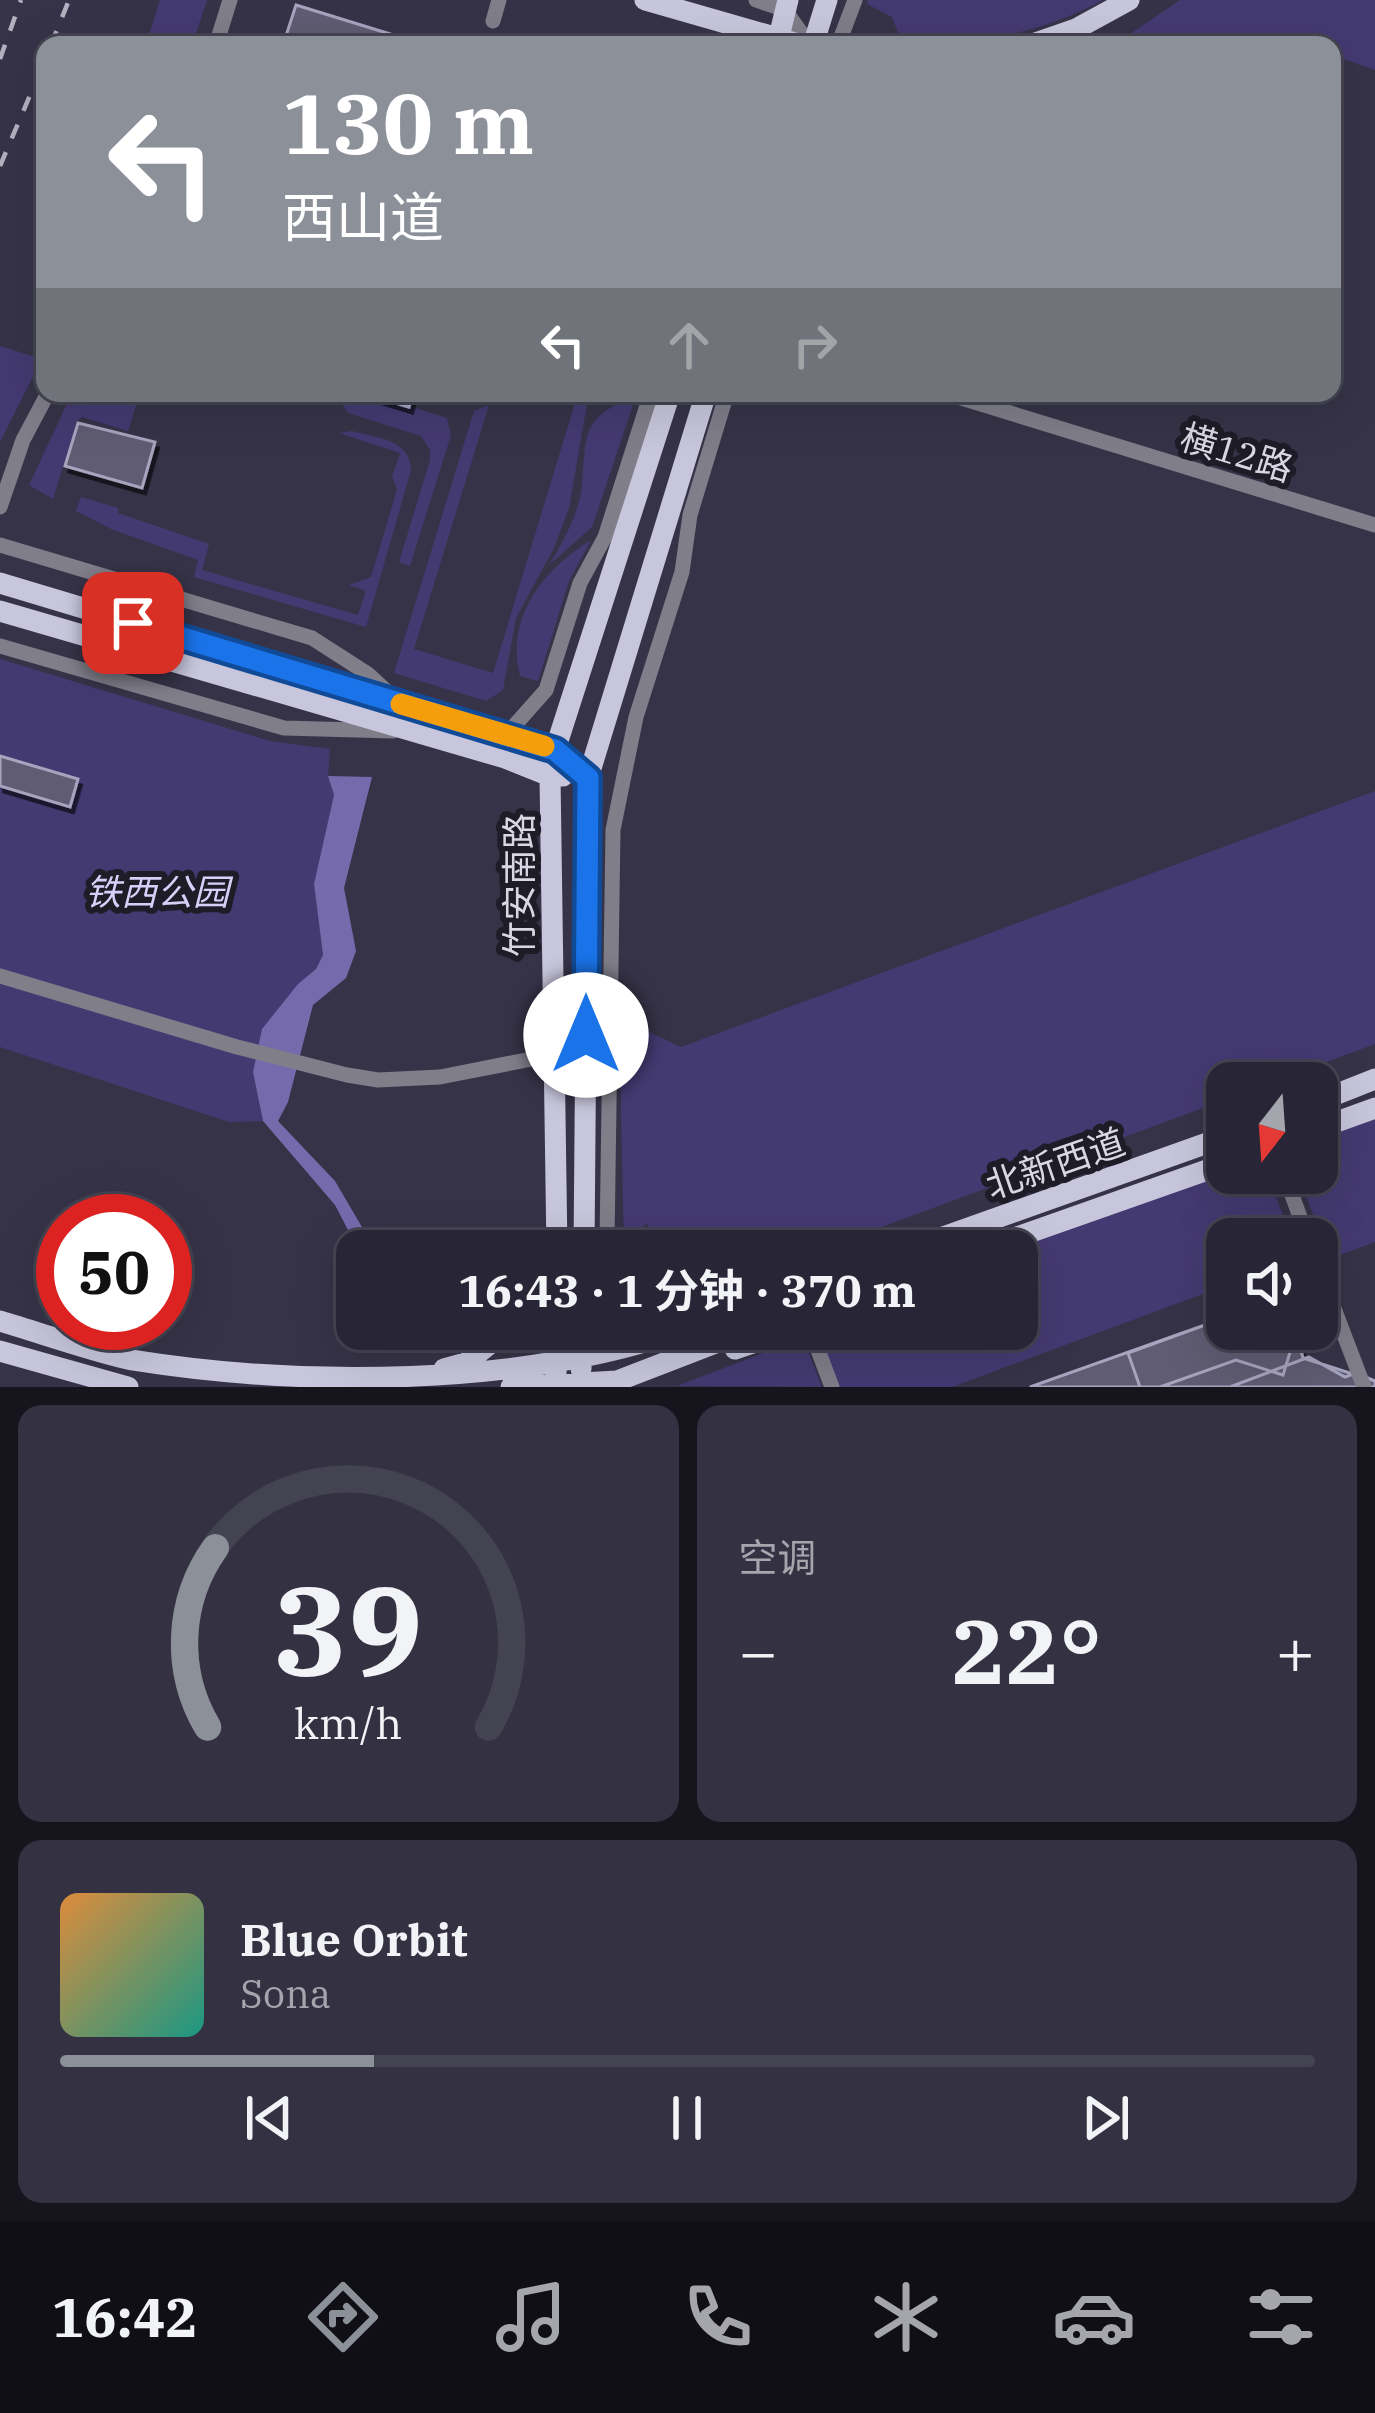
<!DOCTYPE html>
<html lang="zh">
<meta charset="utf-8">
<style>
:root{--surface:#282636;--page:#343242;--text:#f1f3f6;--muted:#a5a5ad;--line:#444351;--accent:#8c9099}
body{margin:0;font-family:"IBM Plex Serif","Noto Sans SC",serif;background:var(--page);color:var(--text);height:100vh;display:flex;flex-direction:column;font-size:45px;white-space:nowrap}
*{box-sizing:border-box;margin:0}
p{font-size:39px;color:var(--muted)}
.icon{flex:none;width:66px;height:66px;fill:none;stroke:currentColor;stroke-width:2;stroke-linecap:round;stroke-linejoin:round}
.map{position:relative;height:1387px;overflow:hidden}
.details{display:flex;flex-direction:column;gap:18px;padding:18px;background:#16151e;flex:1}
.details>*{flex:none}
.top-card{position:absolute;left:36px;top:36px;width:1305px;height:366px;border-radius:24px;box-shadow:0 12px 48px #0002,0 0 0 3px var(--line);background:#8c9099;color:#fff;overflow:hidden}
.needle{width:78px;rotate:197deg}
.fabs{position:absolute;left:1206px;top:1062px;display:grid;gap:24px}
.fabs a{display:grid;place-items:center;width:132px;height:132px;border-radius:24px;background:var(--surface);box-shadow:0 12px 48px #0002,0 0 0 3px var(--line);font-size:60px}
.speed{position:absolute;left:36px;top:1194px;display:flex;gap:24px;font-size:60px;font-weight:700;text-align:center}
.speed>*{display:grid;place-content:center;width:156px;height:156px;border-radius:50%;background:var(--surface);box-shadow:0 12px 48px #0002,0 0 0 3px var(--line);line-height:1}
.speed .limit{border:18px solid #d22;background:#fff;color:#111}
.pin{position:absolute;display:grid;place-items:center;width:102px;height:102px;color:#fff;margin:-51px;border-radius:24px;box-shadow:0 6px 18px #0006}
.me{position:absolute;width:132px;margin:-66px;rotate:0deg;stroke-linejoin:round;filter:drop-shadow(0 0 9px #0008)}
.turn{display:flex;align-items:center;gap:42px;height:252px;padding:0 48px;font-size:54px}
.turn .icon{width:156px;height:156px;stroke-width:2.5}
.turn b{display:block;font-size:84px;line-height:102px}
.lanes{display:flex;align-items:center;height:114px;padding:0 48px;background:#0003;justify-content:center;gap:60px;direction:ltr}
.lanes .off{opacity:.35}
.big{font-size:90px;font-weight:700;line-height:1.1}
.details .card{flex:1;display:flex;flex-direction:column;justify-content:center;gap:18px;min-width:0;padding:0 42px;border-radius:24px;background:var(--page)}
.details .dial{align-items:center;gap:0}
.dial svg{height:312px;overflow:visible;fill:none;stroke:var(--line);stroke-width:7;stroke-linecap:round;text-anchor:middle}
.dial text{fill:var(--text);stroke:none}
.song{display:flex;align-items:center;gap:36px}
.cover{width:144px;height:144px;border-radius:18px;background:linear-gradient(135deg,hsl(30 70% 55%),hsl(170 70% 35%))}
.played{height:12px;border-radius:6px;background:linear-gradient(90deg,var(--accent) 25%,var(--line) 25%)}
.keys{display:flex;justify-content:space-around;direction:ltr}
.heat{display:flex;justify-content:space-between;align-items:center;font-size:66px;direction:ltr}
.details .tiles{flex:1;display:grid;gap:18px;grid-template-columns:1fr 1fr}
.card:last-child{grid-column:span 2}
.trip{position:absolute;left:336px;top:1230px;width:702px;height:120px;border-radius:24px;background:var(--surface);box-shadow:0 12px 48px #0002,0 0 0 3px var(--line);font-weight:700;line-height:120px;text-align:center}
.tabs{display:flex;height:192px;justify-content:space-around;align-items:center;background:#100f16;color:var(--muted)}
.tabs .icon{width:84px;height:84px}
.tabs .current{color:var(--accent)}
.tabs b{font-size:54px;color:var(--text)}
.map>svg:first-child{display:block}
.green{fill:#443a72}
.water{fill:#756aac}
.building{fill:#5e5b73;stroke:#a6a4be;stroke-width:3;filter:url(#shadow)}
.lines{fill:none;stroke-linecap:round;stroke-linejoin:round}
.minor{stroke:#7f7e89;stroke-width:15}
.major{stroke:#c8c6dc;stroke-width:21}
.rail{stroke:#b3b1c0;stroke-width:4.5;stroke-dasharray:15 15;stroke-linecap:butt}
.route-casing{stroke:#114b97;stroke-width:30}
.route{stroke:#1a73e8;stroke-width:21}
.slow{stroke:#f59e0b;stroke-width:21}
.labels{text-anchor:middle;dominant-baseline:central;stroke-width:12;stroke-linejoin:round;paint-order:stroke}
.street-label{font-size:36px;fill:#d8d7e4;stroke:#1e1c26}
.park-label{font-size:36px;font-style:italic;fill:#d4d0f7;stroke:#1e1c26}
</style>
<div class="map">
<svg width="1375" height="1387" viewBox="0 0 1375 1387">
<defs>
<filter id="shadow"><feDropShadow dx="3.5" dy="6" stdDeviation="0" flood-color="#0009"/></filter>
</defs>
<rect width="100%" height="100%" fill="#363348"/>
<!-- green -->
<path class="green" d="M160,0h47l-15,45h-46z
M868,0h235c-63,34 -131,46 -201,43l-10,-26 -25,-13z
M1180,0h195v70l-43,-15v-10h-218z
M0,346l42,13 -41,81h-1z
M72,393h68l-12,38 -46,-14 -5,4 -24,78 -24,-14z
M319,393h51l77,25 4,17 -41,131 -11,-4 31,-102v-10l-9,-14 -73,-23 -10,-14z
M578,393h11l-20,115 -15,40 -38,70 -13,72 -17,11 -92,-28 80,-262 15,-6 -75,244 79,24z
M636,396l-44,131 -43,38c15,-25 30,-51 33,-80 5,-53 -2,-67 54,-89z
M352,431c25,7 58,8 59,39l-45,157 -172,-50 4,-17 -87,-31 -35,-18 5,-14 37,11v5l91,31 -7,26 156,45 8,-24 -17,-6 22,-8 26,-88 -5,-12 8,-24 -61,-20z
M591,540l-22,41 -31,100 -18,-5c-15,-59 24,-107 71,-136z
M0,659l270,82 60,8 -2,27 6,19 -20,90 9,70 -7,14 -18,15 -45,88 10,49 -34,1 -229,-75z
M1375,791v253l-106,39h-42v16l-410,152h-161l-9,-28 -23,24 -5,-229 62,29z
M1375,1116v126l-46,17 -31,-86h19v-34z
M1227,1173h40l25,66h-65v46l-275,102h-113l-23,-58h201v-78h-16z
M803,1338l19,49 -145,-1z"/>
<!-- water -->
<path class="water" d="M328,776l44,1 -28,111 12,63 -10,27 -33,27 -25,97 -10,19 57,60 41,70h-17l-24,-46 -72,-84 -10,-49 9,-43 36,-45 18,-15 7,-14 -9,-71 20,-89z"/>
<!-- building -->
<path class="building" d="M296,5l130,40h-143z
M363,393h50l-4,14z
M78,423l77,19 -13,46 -77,-22z
M0,756l78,23 -8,28 -70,-21z
M1227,1317v12h58l11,4 -13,42 -47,-15 -76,27h-20l-12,-34z
M1227,1317v12h58l11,4 7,25 72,23v6h-345z
M1309,1357l36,20 11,-4 19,8v6h-145z"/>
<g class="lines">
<!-- minor -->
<path class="minor" d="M756,0l29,10 25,35
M493,21l6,-21
M216,45l14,-45
M838,45l17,-45
M945,393l430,132
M0,507l23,-67 25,-47
M0,545l312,93 56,36 29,27
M0,646l284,82 109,3
M507,734l39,-44 34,-107 25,-46 46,-144
M0,976l237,71 110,28 31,5 62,-3 112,-22
M1284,1173l24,66
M607,1242l6,-412 23,-113 46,-145 8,-57 37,-122
M1317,1264l47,123
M810,1329l22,58"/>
<!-- major -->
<path class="major" d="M645,0l157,45
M777,45l11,-45
M813,45l14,-45
M1030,45l46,-16 53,-29
M0,583l555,167 33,28
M0,611l505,147 45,18h13
M1317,1102l58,-23
M1317,1129l58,-21
M557,1251l-7,-475 5,-26 115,-357
M584,1251l4,-473 118,-385
M904,1251l323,-115
M977,1251l250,-88
M0,1321c44,13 88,29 132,39 169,27 390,27 553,-31
M735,1349l59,-20
M0,1351l128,36
M444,1369l22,-6 42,-34
M581,1369l1,-40
M556,1375l1,-46
M511,1387l106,-6 135,-52"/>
<!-- rail -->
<path class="rail" d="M51,45l18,-45
M0,59l21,-59
M0,166l45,-106"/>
</g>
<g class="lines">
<defs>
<path id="route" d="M133,623l422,127 33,28 -2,257"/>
</defs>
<!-- route casing -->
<use href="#route" class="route-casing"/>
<!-- route -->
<use href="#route" class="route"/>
<!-- slow -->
<path class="slow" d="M401,704l143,42"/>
</g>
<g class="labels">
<!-- street labels -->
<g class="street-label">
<text transform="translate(1237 452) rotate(17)">横12路</text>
<text transform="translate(518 885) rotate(-90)">竹安南路</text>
<text transform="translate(1055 1163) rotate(-19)">北新西道</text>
</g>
<!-- park labels -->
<g class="park-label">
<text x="157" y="891">铁西公园</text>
</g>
</g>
</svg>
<div class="fabs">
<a><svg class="needle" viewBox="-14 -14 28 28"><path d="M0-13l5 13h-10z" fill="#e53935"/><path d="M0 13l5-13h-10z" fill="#a5a5ad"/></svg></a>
<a><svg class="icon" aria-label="sound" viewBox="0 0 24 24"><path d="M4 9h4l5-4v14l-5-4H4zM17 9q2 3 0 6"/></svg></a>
</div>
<div class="speed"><div class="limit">50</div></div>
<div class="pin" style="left:133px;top:623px;background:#d93025"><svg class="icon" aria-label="arrive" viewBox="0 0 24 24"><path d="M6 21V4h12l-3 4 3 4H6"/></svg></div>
<svg class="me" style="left:586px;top:1035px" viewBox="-20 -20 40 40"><circle r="19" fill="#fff"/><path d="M0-13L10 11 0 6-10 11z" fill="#1a73e8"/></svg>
<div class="trip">16:43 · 1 分钟 · 370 m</div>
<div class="top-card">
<div class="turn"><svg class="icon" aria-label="left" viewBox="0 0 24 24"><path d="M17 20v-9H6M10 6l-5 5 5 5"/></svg><div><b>130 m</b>西山道</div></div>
<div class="lanes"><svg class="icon" aria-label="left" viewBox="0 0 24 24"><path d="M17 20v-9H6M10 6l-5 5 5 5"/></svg><svg class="icon off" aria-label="ahead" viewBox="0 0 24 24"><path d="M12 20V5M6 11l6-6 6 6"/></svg><svg class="icon off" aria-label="right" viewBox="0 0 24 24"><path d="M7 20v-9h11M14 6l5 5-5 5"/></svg></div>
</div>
</div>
<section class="details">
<div class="tiles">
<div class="card dial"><svg viewBox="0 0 100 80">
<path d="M14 69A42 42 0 1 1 86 69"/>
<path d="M14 69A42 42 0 0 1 16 23" stroke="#8c9099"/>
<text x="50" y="56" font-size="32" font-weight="700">39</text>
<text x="50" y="72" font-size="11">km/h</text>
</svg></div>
<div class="card"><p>空调</p>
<div class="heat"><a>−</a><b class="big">22°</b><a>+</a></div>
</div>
<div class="card">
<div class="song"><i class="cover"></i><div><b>Blue Orbit</b><p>Sona</p></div></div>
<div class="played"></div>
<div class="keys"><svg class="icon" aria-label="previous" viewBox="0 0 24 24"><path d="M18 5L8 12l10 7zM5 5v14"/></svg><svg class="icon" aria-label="pause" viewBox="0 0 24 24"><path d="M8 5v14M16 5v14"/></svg><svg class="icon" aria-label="next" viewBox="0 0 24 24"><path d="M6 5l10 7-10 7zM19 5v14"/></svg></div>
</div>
</div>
</section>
<nav class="tabs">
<b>16:42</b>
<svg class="icon current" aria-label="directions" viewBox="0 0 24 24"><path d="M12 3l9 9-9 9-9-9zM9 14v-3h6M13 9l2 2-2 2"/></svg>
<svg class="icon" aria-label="music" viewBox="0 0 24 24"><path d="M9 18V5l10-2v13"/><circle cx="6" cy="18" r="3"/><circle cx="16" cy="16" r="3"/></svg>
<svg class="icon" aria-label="phone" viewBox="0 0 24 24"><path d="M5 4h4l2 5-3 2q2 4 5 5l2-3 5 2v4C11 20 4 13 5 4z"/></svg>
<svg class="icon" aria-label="climate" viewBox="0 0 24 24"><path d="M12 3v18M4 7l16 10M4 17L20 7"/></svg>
<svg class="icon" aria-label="car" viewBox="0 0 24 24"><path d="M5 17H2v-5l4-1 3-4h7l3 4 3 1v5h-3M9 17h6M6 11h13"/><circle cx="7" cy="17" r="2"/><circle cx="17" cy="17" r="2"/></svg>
<svg class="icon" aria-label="filters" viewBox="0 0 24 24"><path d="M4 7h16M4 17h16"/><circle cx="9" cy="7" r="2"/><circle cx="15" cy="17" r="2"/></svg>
</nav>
